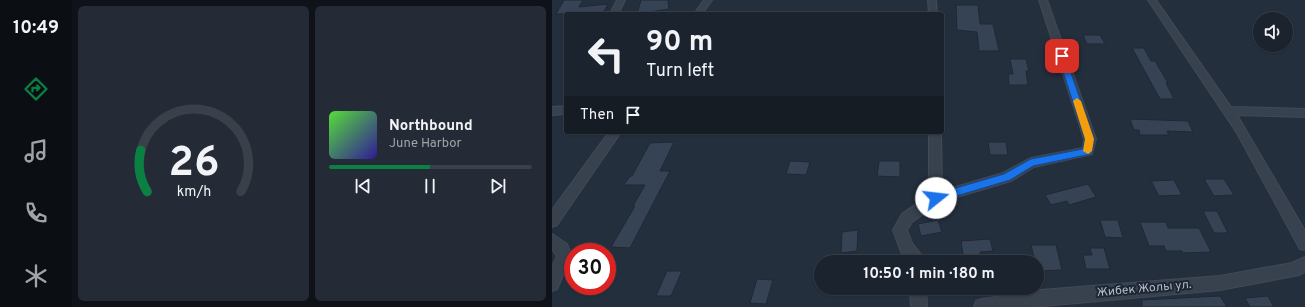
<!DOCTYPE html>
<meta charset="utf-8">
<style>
:root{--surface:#1b232e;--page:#242b36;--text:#f1f3f6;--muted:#a0a4aa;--line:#39404a;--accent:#0b8043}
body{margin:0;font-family:Overpass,sans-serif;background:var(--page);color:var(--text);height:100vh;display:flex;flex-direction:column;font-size:15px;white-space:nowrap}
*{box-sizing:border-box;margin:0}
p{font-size:13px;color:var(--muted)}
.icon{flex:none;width:22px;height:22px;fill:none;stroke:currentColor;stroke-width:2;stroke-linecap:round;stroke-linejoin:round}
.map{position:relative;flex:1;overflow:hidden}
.panel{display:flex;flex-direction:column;gap:6px;padding:6px;background:#0f1319;width:480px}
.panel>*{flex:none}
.hud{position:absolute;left:12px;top:12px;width:380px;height:122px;border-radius:4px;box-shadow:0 1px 3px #0004,0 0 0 1px var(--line);background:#1b232e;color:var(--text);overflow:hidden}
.controls{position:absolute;left:701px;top:12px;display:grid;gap:8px}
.controls a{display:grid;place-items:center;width:40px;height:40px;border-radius:50%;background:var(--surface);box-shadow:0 1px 3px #0004,0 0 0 1px var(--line);font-size:20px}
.speed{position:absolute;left:12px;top:243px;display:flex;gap:8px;font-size:20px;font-weight:700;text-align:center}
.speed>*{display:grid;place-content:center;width:52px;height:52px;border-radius:50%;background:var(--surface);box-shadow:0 1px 3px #0004,0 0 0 1px var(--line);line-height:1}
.speed .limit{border:6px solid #d22;background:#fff;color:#111}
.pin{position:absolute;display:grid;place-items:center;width:34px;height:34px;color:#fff;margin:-17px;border-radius:8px;box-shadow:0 2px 6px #0006}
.me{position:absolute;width:44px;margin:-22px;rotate:74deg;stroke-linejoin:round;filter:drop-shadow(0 0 3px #0008)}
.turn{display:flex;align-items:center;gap:14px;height:84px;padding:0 16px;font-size:18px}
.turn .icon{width:52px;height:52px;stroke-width:2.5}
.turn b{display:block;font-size:28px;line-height:34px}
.then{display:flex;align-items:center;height:38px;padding:0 16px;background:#0003;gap:8px;font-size:15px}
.panel .widget{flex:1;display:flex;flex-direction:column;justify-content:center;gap:6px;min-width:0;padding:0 14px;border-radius:6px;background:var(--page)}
.panel .dial{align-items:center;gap:0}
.dial svg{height:104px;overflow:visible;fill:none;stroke:var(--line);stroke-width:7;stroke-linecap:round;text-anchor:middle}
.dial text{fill:var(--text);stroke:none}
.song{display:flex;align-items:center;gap:12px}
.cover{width:48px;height:48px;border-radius:6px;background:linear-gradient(135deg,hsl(110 70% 55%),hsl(250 70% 35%))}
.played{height:4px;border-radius:2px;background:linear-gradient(90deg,var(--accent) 50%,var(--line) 50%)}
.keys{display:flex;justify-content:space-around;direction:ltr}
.panel .tiles{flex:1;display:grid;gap:6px;grid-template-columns:repeat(2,1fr)}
.trip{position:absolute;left:262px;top:255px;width:230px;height:40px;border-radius:20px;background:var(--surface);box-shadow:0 1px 3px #0004,0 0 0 1px var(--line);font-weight:700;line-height:40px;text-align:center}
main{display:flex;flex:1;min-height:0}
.dock{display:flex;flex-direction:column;width:72px;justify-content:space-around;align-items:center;background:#0b0e12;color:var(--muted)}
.dock .icon{width:28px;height:28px}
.dock .active{color:var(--accent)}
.dock b{font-size:18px;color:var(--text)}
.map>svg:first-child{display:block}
.building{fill:#364354;stroke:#1f2835}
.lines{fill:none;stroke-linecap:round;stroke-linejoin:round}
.street-casing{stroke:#414a57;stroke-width:2}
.street{fill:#38414e;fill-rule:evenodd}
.route{fill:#1a73e8;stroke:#114b97}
.slow{fill:#f59e0b}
.labels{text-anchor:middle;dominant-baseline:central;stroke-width:4;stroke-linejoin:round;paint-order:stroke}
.near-street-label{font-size:12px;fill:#b4bcc9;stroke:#1d2633}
</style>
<main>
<nav class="dock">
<b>10:49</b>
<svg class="icon active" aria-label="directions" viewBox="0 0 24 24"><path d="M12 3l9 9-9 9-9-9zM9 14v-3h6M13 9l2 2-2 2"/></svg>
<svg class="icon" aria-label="music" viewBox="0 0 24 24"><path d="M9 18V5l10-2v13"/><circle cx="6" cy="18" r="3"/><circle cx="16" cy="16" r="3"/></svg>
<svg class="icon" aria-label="phone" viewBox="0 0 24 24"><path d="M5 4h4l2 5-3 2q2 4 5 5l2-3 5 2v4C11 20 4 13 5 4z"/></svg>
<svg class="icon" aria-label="climate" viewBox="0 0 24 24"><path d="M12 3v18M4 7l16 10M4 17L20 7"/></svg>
</nav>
<section class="panel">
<div class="tiles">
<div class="widget dial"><svg viewBox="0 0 100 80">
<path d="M14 69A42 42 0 1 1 86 69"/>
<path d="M14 69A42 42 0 0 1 9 37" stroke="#0b8043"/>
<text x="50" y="56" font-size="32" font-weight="700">26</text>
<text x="50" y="72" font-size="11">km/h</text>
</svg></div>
<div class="widget">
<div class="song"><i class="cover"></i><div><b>Northbound</b><p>June Harbor</p></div></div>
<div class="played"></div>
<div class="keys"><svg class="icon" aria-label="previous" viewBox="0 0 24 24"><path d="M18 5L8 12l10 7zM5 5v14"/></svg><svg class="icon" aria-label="pause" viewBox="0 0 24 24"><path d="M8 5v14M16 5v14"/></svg><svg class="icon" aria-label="next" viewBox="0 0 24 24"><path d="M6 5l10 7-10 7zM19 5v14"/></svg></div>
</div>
</div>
</section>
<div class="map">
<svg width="753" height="307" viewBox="0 0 753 307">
<rect width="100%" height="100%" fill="#242f3e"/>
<!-- building -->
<path class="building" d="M12,0h19l-4,7 29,-3 -5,9 -47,1z
M89,0h27l1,9 -32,5z
M404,5h22l2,19h13l6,27h-20l-2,-19 -20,-2z
M531,35h17l5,9h-18z
M580,48h12l7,13h4l13,22h-2l8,16h-14z
M458,59h16l3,12h-3l2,14h-19l-1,-11h5z
M578,119l58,2 5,11 -26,-1 2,4h-29l-1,-5h-5z
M122,142l-14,29h10l-40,77 -19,-1 24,-41h-2l12,-21h-21l6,-9h2l18,-33z
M436,142h18l2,13h-18z
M238,161l20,1 -4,13 -20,-1z
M327,161h21v16l-23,-1z
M652,179h20l10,16 -20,1z
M622,180l8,15 -23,1 -8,-15z
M536,184l8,13 -27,8 -2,-4 -16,4 -6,-10z
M651,211h14l11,22h-14z
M386,220l4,12 -21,4 -3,-12z
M548,220h18l5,18 -18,-1z
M588,222h26l2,6h31l12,24 -29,1v-2h-16l-2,-5h-15z
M306,230l-1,21 -16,2 1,-21z
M438,239l3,12 -13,1 1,10h-17l-3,-21z
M479,245h25l6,25 -25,1v-9h-2z
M538,248h14l6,21h-24l-3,-14h9z
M115,271h15l-11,25h-15z
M205,279l16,1 -7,24 -16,-1z
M668,296l7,11h-85v-7z
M716,296l6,11h-24l-5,-9z"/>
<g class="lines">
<defs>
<path id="street" d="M65,0h8l-7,14h-8z
M152,0h8l-10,14h-8z
M376,0h8l1,14h-8z
M487,0h8l49,139 -4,15 -4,1 -54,12 -23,14 -71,21 -28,20 -5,8 5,13 13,17v2h-15l-9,-10 -8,-22 9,-16 27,-19v-63h12l1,59 61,-18 28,-15 52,-10 1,-9z
M596,0h8l75,107 74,2v8l-68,-2 68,116v19l-5,-1 -63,-116z
M14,106v8l-14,1v-8z
M57,132h12l-64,93 -5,2v-17z
M0,234l15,10 4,12 -14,33 -5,2v-24l5,-11 -5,-7z
M753,257v15l-6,3 -79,15 -188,17h-58l2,-6 6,-2 59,-9 179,-14 72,-13z
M358,288h16l1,19h-16z"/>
</defs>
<!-- street casing -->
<use href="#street" class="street-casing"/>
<!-- street -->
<use href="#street" class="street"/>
</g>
<!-- route -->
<path class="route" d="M510,53l3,3 29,83 -3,15 -58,12 -23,14 -74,22 -4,-1 -1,-3 1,-3 72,-21 27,-15 52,-10 2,-10 -27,-83z"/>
<!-- slow -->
<path class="slow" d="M525,98l4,3 13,38 -2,12 -4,3 -5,-3 2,-12 -12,-38z"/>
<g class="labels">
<!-- near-street labels -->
<g class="near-street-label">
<text transform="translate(592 289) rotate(-5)">Жибек Жолы ул.</text>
</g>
</g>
</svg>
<div class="controls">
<a><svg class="icon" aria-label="sound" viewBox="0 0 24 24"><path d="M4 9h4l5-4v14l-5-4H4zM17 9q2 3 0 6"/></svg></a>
</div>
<div class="speed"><div class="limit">30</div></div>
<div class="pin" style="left:510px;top:56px;background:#d93025"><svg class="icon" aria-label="arrive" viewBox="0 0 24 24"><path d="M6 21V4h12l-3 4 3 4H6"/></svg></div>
<svg class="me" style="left:384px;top:198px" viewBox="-20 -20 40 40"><circle r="19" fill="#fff"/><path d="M0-13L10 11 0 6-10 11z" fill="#1a73e8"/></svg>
<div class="trip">10:50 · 1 min · 180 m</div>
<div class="hud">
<div class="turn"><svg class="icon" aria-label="left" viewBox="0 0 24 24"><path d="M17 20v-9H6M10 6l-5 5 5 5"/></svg><div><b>90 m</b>Turn left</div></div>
<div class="then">Then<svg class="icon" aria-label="arrive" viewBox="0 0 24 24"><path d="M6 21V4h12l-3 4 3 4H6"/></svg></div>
</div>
</div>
</main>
